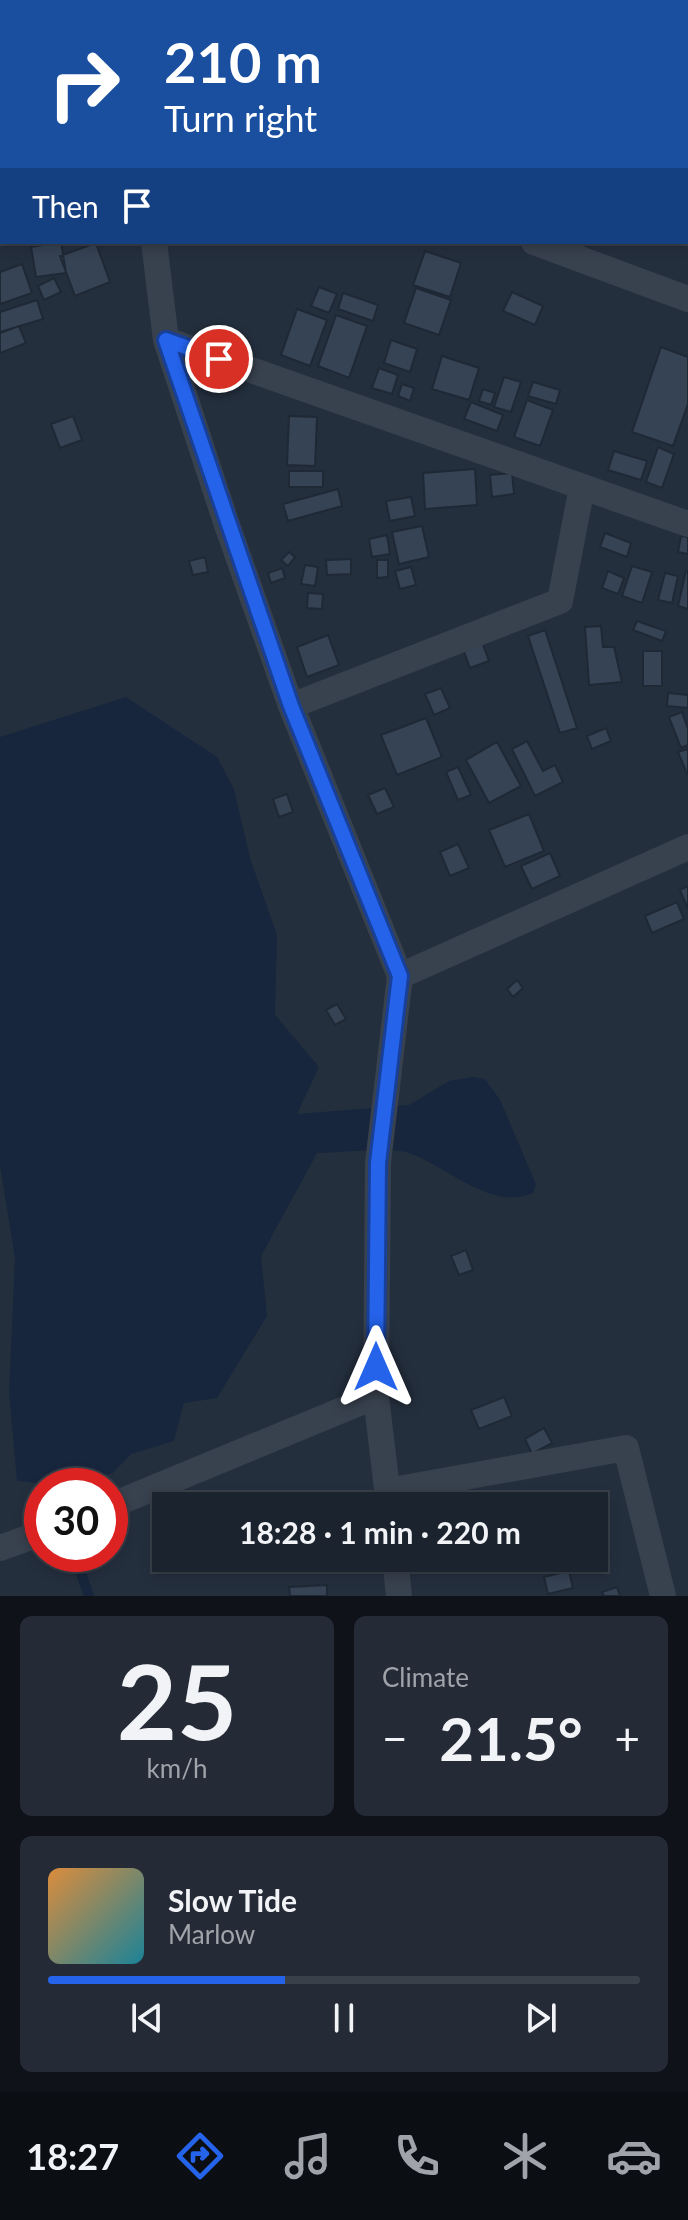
<!DOCTYPE html>
<meta charset="utf-8">
<style>
:root{--surface:#1b232e;--page:#242b36;--text:#f1f3f6;--muted:#a0a4aa;--line:#39404a;--accent:#2563eb}
body{margin:0;font-family:Lato,sans-serif;background:var(--page);color:var(--text);height:100vh;display:flex;flex-direction:column;font-size:30px;white-space:nowrap}
*{box-sizing:border-box;margin:0}
p{font-size:26px;color:var(--muted)}
.icon{flex:none;width:44px;height:44px;fill:none;stroke:currentColor;stroke-width:2;stroke-linecap:round;stroke-linejoin:round}
.map{position:relative;height:1596px;overflow:hidden}
.side{display:flex;flex-direction:column;gap:20px;padding:20px;background:#0f1319;flex:1}
.side>*{flex:none}
.banner{position:absolute;left:0px;top:0px;width:688px;height:244px;box-shadow:0 4px 12px #0003,0 0 0 2px var(--line);background:#1a4fa0;color:#fff;overflow:hidden}
.speed{position:absolute;left:24px;top:1468px;display:flex;gap:16px;font-size:40px;font-weight:700;text-align:center}
.speed>*{display:grid;place-content:center;width:104px;height:104px;border-radius:50%;background:var(--surface);box-shadow:0 4px 12px #0003,0 0 0 2px var(--line);line-height:1}
.speed .limit{border:12px solid #d22;background:#fff;color:#111}
.pin{position:absolute;display:grid;place-items:center;width:68px;height:68px;color:#fff;margin:-34px;border:4px solid #fff;border-radius:50%;box-shadow:0 2px 8px #0007}
.me{position:absolute;width:88px;margin:-44px;rotate:0deg;stroke-linejoin:round;filter:drop-shadow(0 0 6px #0008)}
.turn{display:flex;align-items:center;gap:28px;height:168px;padding:0 32px;font-size:36px}
.turn .icon{width:104px;height:104px;stroke-width:2.5}
.turn b{display:block;font-size:56px;line-height:68px}
.then{display:flex;align-items:center;height:76px;padding:0 32px;background:#0003;gap:16px;font-size:30px}
.big{font-size:60px;font-weight:700;line-height:1.1}
.side .card{flex:1;display:flex;flex-direction:column;justify-content:center;gap:12px;min-width:0;padding:0 28px;border-radius:12px;background:var(--page)}
.side .dial{align-items:center;gap:0}
.dial b{font-size:104px;line-height:1}
.song{display:flex;align-items:center;gap:24px}
.cover{width:96px;height:96px;border-radius:12px;background:linear-gradient(135deg,hsl(30 70% 55%),hsl(190 70% 35%))}
.played{height:8px;border-radius:4px;background:linear-gradient(90deg,var(--accent) 40%,var(--line) 40%)}
.keys{display:flex;justify-content:space-around;direction:ltr}
.heat{display:flex;justify-content:space-between;align-items:center;font-size:44px;direction:ltr}
.side .tiles{flex:1;display:grid;gap:20px;grid-template-columns:1fr 1fr}
.card:last-child{grid-column:span 2}
.trip{position:absolute;left:152px;top:1492px;width:456px;height:80px;border-radius:0px;background:var(--surface);box-shadow:0 4px 12px #0003,0 0 0 2px var(--line);font-weight:700;line-height:80px;text-align:center}
.tab-bar{display:flex;height:128px;justify-content:space-around;align-items:center;background:#0b0e12;color:var(--muted)}
.tab-bar .icon{width:56px;height:56px}
.tab-bar .current{color:var(--accent)}
.tab-bar b{font-size:36px;color:var(--text)}
.map>svg:first-child{display:block}
.water{fill:#17263c}
.lines{fill:none;stroke-linecap:round;stroke-linejoin:round}
.stream{stroke:#17263c;stroke-width:10}
.building{fill:#364354;stroke:#1f2835;stroke-width:2}
.street{stroke:#38414e;stroke-width:26}
.route-casing{stroke:#184099;stroke-width:20}
.route{stroke:#2563eb;stroke-width:14}
</style>
<div class="map">
<svg width="688" height="1596" viewBox="0 0 688 1596">
<rect width="100%" height="100%" fill="#242f3e"/>
<!-- water -->
<path class="water" d="M126,697l91,60 17,32 16,69 27,77 -2,80 44,52 -22,47 112,-9 40,-24 23,-4 13,2 15,21 36,84 -3,9c-41,19 -86,-27 -124,-40 -15,-6 -72,0 -92,0l-56,103 6,60 -50,82 -33,5 -10,38 -43,13 -18,19 -46,13 -50,-5 -8,-89 6,-134 -15,-92v-429z"/>
<g class="lines">
<!-- stream -->
<path class="stream" d="M74,1554l15,42"/>
</g>
<!-- building -->
<path class="building" d="M0,0l20,2h-18v43z
M686,105h2v36h-2z
M2,115v39h-2v-38z
M686,149l2,1v45l-2,-1z
M2,154v37h-2v-36z
M61,242l5,31 -30,4 -5,-30z
M96,243l14,39 -35,14 -15,-40z
M425,251l36,12 -11,34 -37,-12z
M22,264l10,29 -32,11v-32z
M54,278l7,14 -17,8 -6,-14z
M319,287l18,7 -8,19 -18,-7z
M416,288l35,12 -12,35 -35,-12z
M512,292l31,14 -8,19 -32,-14z
M343,293l35,12 -5,16 -35,-12z
M37,300l6,19 -43,13v-20z
M297,309l30,11 -17,46 -29,-11z
M336,315l31,11 -18,52 -31,-12z
M19,326l7,17 -26,10v-20z
M391,340l26,9 -7,23 -26,-9z
M661,347l27,10v47l-15,42 -41,-14z
M442,356l37,12 -10,32 -37,-11z
M379,368l19,7 -6,19 -20,-6z
M504,377l17,5 -10,30 -17,-5z
M533,382l27,8 -4,14 -28,-8z
M402,384l12,4 -4,13 -12,-5z
M483,389l12,4 -4,12 -12,-4z
M527,400l26,10 -13,36 -26,-9z
M471,402l32,13 -6,16 -33,-12z
M73,416l9,24 -22,8 -9,-24z
M289,416l28,1 -2,49 -28,-1z
M658,447l16,7 -12,34 -16,-6z
M614,451l33,10 -6,19 -33,-10z
M475,469l2,36 -52,4 -2,-36z
M289,471h34v16h-34z
M512,473l2,21 -22,3 -2,-22z
M338,489l4,17 -54,15 -5,-17z
M411,497l4,19 -25,5 -4,-20z
M422,526l7,31 -30,7 -7,-32z
M605,533l26,10 -4,14 -27,-10z
M387,535l3,19 -18,3 -3,-18z
M681,536l7,1v17l-10,-2z
M289,552l6,5 -7,9 -7,-6z
M205,557l3,15 -15,3 -4,-14z
M351,559v15l-24,1 -1,-15z
M377,560h11v17l-11,1z
M305,565l13,2 -3,19 -14,-2z
M632,566l20,6 -10,31 -20,-7z
M411,567l5,18 -16,4 -5,-18z
M282,568l3,10 -14,5 -3,-10z
M608,571l16,7 -6,16 -16,-6z
M686,571h2v38l-10,-3z
M665,573l13,3 -6,27 -14,-3z
M308,593l15,1 -1,15 -15,-1z
M637,621l29,10 -4,10 -29,-11z
M601,626l2,21h11l8,35 -33,3 -4,-58z
M545,630l32,98 -17,5 -32,-97z
M328,635l11,30 -32,12 -10,-30z
M482,642l7,19 -19,7 -7,-19z
M643,651h19v35h-19z
M441,688l9,20 -16,7 -9,-21z
M668,693l20,2v13l-21,-2z
M682,712l6,17v16l-7,3 -12,-31z
M426,718l16,39 -45,18 -16,-40z
M606,728l5,13 -19,8 -5,-13z
M527,741l16,30 12,-6 8,17 -28,14 -23,-47z
M497,742l24,44 -32,17 -23,-43z
M688,749v27l-10,-24z
M458,767l13,28 -13,5 -12,-28z
M385,788l9,19 -17,7 -9,-19z
M287,794l6,18 -14,5 -6,-18z
M529,814l15,37 -39,16 -16,-37z
M458,844l11,24 -19,8 -10,-24z
M550,853l10,23 -28,13 -11,-23z
M688,886v23l-8,-19z
M677,902l7,17 -32,14 -7,-17z
M517,980l6,8 -10,9 -6,-8z
M337,1004l9,15 -11,6 -9,-15z
M466,1250l7,20 -14,5 -8,-19z
M504,1397l8,19 -33,13 -8,-19z
M544,1428l8,15 -20,11 -7,-15z
M303,1500v6h-20v-4z
M601,1535l9,22 -13,5 -3,-24z
M569,1571l4,17 -25,6 -4,-17z
M327,1585v11h-37l-1,-9z
M617,1587l3,9h-16l-2,-4z"/>
<g class="lines">
<!-- street -->
<path class="street" d="M126,0l1,2
M339,0v2
M154,242l12,98 61,185 64,181 109,270 -22,187 -2,233 13,110
M534,242l154,57
M166,340l522,184
M291,706l269,-105 22,-114
M400,976l288,-129
M387,1491l239,-43 37,148
M110,1506l266,-110
M0,1548l42,-15
M395,1558l4,38"/>
</g>
<g class="lines">
<defs>
<path id="route" d="M219,359l-53,-19 125,366 109,270 -22,187 -2,204"/>
</defs>
<!-- route casing -->
<use href="#route" class="route-casing"/>
<!-- route -->
<use href="#route" class="route"/>
</g>
</svg>
<div class="speed"><div class="limit">30</div></div>
<div class="pin" style="left:219px;top:359px;background:#d93025"><svg class="icon" aria-label="arrive" viewBox="0 0 24 24"><path d="M6 21V4h12l-3 4 3 4H6"/></svg></div>
<svg class="me" style="left:376px;top:1367px" viewBox="-20 -20 40 40"><path d="M0-17L14 15 0 8-14 15z" fill="#2563eb" stroke="#fff" stroke-width="4"/></svg>
<div class="trip">18:28 · 1 min · 220 m</div>
<div class="banner">
<div class="turn"><svg class="icon" aria-label="right" viewBox="0 0 24 24"><path d="M7 20v-9h11M14 6l5 5-5 5"/></svg><div><b>210 m</b>Turn right</div></div>
<div class="then">Then<svg class="icon" aria-label="arrive" viewBox="0 0 24 24"><path d="M6 21V4h12l-3 4 3 4H6"/></svg></div>
</div>
</div>
<section class="side">
<div class="tiles">
<div class="card dial"><b>25</b><p>km/h</p></div>
<div class="card"><p>Climate</p>
<div class="heat"><a>−</a><b class="big">21.5°</b><a>+</a></div>
</div>
<div class="card">
<div class="song"><i class="cover"></i><div><b>Slow Tide</b><p>Marlow</p></div></div>
<div class="played"></div>
<div class="keys"><svg class="icon" aria-label="previous" viewBox="0 0 24 24"><path d="M18 5L8 12l10 7zM5 5v14"/></svg><svg class="icon" aria-label="pause" viewBox="0 0 24 24"><path d="M8 5v14M16 5v14"/></svg><svg class="icon" aria-label="next" viewBox="0 0 24 24"><path d="M6 5l10 7-10 7zM19 5v14"/></svg></div>
</div>
</div>
</section>
<nav class="tab-bar">
<b>18:27</b>
<svg class="icon current" aria-label="directions" viewBox="0 0 24 24"><path d="M12 3l9 9-9 9-9-9zM9 14v-3h6M13 9l2 2-2 2"/></svg>
<svg class="icon" aria-label="music" viewBox="0 0 24 24"><path d="M9 18V5l10-2v13"/><circle cx="6" cy="18" r="3"/><circle cx="16" cy="16" r="3"/></svg>
<svg class="icon" aria-label="phone" viewBox="0 0 24 24"><path d="M5 4h4l2 5-3 2q2 4 5 5l2-3 5 2v4C11 20 4 13 5 4z"/></svg>
<svg class="icon" aria-label="climate" viewBox="0 0 24 24"><path d="M12 3v18M4 7l16 10M4 17L20 7"/></svg>
<svg class="icon" aria-label="car" viewBox="0 0 24 24"><path d="M5 17H2v-5l4-1 3-4h7l3 4 3 1v5h-3M9 17h6M6 11h13"/><circle cx="7" cy="17" r="2"/><circle cx="17" cy="17" r="2"/></svg>
</nav>
